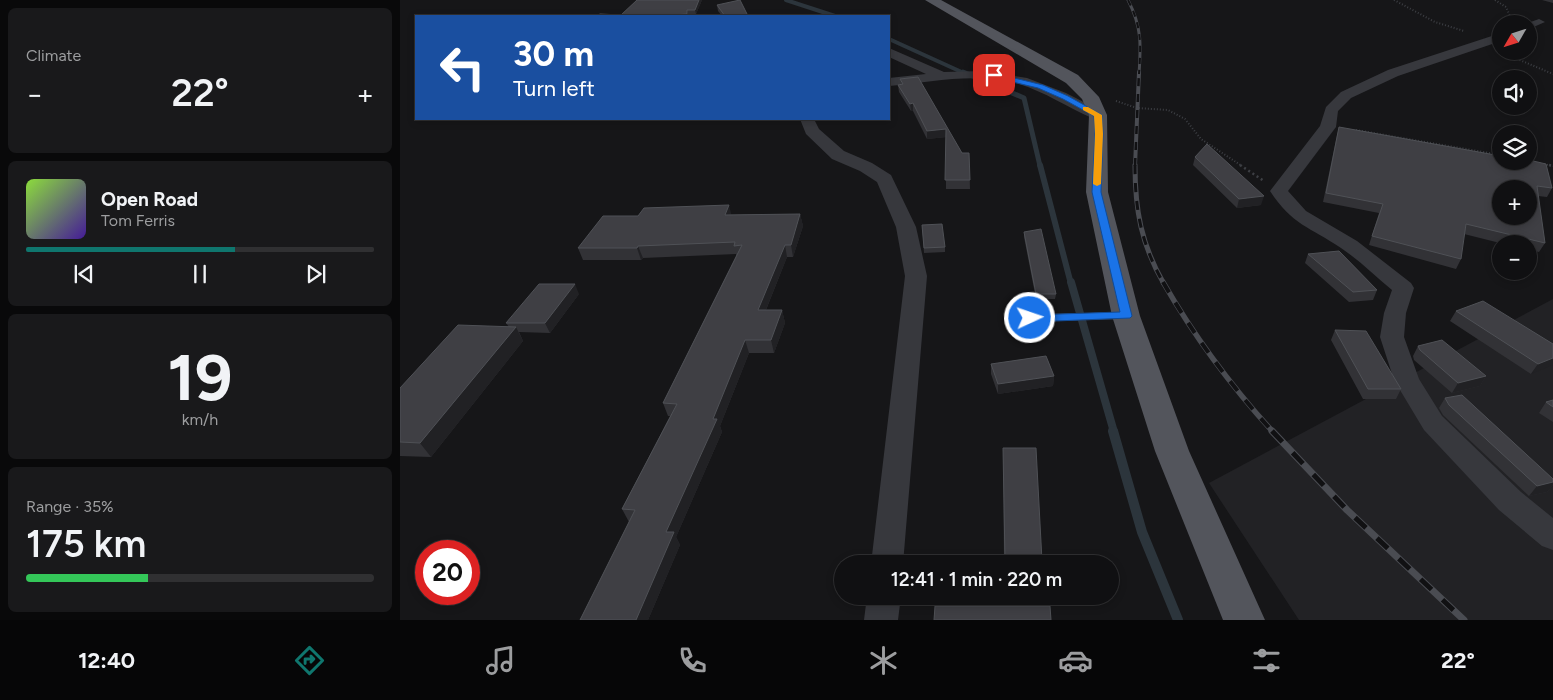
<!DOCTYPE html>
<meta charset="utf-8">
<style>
:root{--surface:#101012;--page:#19191b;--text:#f1f3f6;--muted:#9c9d9f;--line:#303032;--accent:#0f766e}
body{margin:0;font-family:Figtree,sans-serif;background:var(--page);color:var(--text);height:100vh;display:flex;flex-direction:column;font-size:19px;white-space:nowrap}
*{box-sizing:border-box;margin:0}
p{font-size:16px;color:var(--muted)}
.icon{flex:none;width:28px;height:28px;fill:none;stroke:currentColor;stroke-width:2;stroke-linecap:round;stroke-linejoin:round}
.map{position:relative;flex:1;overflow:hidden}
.panel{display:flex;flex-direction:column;gap:8px;padding:8px;background:#09090a;width:400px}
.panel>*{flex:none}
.top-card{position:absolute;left:15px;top:15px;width:475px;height:105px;border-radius:0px;box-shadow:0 2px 8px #0003,0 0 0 1px var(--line);background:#1a4fa0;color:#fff;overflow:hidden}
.needle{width:32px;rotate:231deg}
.buttons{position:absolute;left:1092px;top:15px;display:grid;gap:10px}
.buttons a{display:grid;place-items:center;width:45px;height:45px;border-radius:50%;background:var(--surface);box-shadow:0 2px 8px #0003,0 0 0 1px var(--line);font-size:25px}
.speed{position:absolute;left:15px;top:540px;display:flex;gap:10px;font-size:25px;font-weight:700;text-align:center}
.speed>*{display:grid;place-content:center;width:65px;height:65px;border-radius:50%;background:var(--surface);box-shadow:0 2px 8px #0003,0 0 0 1px var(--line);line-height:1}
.speed .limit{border:8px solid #d22;background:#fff;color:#111}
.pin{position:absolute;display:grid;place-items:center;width:42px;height:42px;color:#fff;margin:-21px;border-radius:10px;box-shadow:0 2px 8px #0006}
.me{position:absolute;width:55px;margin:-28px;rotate:87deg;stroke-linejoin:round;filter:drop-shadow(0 0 4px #0008)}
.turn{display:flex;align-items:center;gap:18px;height:105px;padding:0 15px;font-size:22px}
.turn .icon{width:65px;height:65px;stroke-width:2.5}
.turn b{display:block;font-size:35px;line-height:42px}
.big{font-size:38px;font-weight:600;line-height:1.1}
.panel .widget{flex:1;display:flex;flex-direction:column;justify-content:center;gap:8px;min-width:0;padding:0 18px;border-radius:8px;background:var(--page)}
.panel .dial{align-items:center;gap:0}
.dial b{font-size:65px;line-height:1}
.song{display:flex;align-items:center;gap:15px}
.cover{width:60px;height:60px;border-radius:8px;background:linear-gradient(135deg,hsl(90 70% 55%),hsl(260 70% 35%))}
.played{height:5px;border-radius:2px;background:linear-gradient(90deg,var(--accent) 60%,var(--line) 60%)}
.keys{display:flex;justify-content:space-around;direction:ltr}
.heat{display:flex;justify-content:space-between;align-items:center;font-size:28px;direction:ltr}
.charge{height:8px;border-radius:4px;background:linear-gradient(90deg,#34c759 35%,var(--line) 0)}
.trip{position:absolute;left:434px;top:555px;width:285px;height:50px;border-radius:25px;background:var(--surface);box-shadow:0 2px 8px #0003,0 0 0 1px var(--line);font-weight:600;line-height:50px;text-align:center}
.dock{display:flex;height:80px;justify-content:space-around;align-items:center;background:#060607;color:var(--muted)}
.dock .icon{width:35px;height:35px}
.dock .current{color:var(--accent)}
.dock b{font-size:22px;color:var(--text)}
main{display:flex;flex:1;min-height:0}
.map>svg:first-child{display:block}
.built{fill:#222225}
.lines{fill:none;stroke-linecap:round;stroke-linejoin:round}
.stream-far4{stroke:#2c353c;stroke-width:4}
.stream-far3{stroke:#2c353c;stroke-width:5}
.stream-far2{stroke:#2c353c;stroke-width:6}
.stream-far1{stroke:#2c353c;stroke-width:8}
.stream{stroke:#2c353c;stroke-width:10}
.path-far1{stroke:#3d3f44;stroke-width:2;stroke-dasharray:1 2;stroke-linecap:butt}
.path{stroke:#3d3f44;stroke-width:2.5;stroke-dasharray:2 3;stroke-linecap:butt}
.lane{fill:#37383d;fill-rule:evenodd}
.street{fill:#37383d;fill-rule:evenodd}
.primary{fill:#53555c;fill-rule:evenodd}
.rail-far4-casing{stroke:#4a4c52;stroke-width:3}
.rail-far3-casing{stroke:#4a4c52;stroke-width:4}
.rail-far2-casing{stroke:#4a4c52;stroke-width:5}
.rail-far1-casing{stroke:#4a4c52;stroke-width:5.5}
.rail-casing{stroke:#4a4c52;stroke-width:7}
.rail-far4{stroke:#111113;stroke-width:2;stroke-dasharray:6;stroke-linecap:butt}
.rail-far3{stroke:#111113;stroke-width:2.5;stroke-dasharray:8;stroke-linecap:butt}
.rail-far2{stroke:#111113;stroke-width:3;stroke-dasharray:9;stroke-linecap:butt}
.rail-far1{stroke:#111113;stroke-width:4;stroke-dasharray:12;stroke-linecap:butt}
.rail{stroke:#111113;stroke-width:5;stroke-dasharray:15;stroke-linecap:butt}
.wall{fill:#323236}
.shaded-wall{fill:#212124}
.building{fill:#3f3f44;stroke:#4f5156;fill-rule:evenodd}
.route{fill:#1a73e8;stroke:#114b97}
.slow{fill:#f59e0b}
</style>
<main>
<section class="panel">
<div class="widget"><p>Climate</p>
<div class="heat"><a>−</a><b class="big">22°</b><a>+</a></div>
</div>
<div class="widget">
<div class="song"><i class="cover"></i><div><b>Open Road</b><p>Tom Ferris</p></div></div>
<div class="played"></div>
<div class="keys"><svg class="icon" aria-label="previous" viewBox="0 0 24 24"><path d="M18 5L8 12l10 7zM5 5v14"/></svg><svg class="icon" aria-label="pause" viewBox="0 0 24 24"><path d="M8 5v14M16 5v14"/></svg><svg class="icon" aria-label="next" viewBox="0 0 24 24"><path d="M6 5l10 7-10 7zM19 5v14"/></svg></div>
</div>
<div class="widget dial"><b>19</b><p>km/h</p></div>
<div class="widget"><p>Range · 35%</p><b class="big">175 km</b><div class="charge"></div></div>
</section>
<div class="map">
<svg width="1153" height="620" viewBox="0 0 1153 620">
<rect width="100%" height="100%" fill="#161618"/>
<!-- built -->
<path class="built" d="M1153,299v321h-254l-90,-137z"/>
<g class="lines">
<!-- stream-far4 -->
<path class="stream-far4" d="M386,0l49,16
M489,39l77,35"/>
<!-- stream-far3 -->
<path class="stream-far3" d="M563,72l61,26 16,68"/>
<!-- stream-far2 -->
<path class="stream-far2" d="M640,165l31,119"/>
<!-- stream-far1 -->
<path class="stream-far1" d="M671,282l43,150"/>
<!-- stream -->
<path class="stream" d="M713,431l29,101 36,88"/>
<!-- path-far1 -->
<path class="path-far1" d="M994,0l41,22 29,9
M1095,0l11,7 7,16
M1103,53l50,21
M716,101l21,7 31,2 17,9 16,20 41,27
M956,130l145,25
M1144,164l9,2"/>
<!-- path -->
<path class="path" d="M840,165l24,16
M1149,165l4,1"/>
<!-- lane -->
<path class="lane" d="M726,312l4,1 2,3 -2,3 -100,3 -6,-4 6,-4z"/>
<!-- street -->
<path class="street" d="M1139,19l6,3 -16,7v-5h-4z
M1101,33v8l-103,35 -47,22 -13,13 -2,16 -48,64 18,20 51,30 54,42 3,5 -8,25 -2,24 15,42 23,37 79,76 32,26v32l-11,-4 -43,-36 -75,-80 -30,-50 -14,-43 4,-24 8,-23c-17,-14 -33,-30 -51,-42 -31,-21 -49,-23 -71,-57l50,-65 6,-19 15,-15 47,-22z
M489,48l55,24 39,-1 44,7 39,15 37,19 2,3 -2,3c-4,1 -7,2 -11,0 -25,-11 -47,-26 -73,-34 -43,-12 -87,-2 -130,2v-8l37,-4 -37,-17z
M400,119h14l5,10 25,22 28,12 19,12 25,52 11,49 -24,288h-32l34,-288 -9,-49 -19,-45 -17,-11 -28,-12 -26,-25z
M467,596h34l-3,24h-34z"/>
<!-- primary -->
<path class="primary" d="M525,0h16l137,75 21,22 8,18 1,77 32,124 49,135 76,169h-42l-68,-169 -43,-135 -26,-124 3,-77 -7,-16 -16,-16z"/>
<defs>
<path id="rail-far4" d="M728,0c14,27 13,45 11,74"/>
<path id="rail-far3" d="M735,166l4,-94"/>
<path id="rail-far2" d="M735,165c0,45 6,79 29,119"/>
<path id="rail-far1" d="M763,282c31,54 68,104 110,150"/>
<path id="rail" d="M872,431l75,79 117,110"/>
</defs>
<!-- rail-far4 casing -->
<use href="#rail-far4" class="rail-far4-casing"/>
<!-- rail-far3 casing -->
<use href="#rail-far3" class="rail-far3-casing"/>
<!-- rail-far2 casing -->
<use href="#rail-far2" class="rail-far2-casing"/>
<!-- rail-far1 casing -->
<use href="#rail-far1" class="rail-far1-casing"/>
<!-- rail casing -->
<use href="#rail" class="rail-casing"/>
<!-- rail-far4 -->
<use href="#rail-far4" class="rail-far4"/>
<!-- rail-far3 -->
<use href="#rail-far3" class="rail-far3"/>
<!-- rail-far2 -->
<use href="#rail-far2" class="rail-far2"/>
<!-- rail-far1 -->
<use href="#rail-far1" class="rail-far1"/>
<!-- rail -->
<use href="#rail" class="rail"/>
</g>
<!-- wall -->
<path class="wall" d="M302,0l-6,14 -75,1z
M1142,0h11v3z
M317,5l31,11h-26l-4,-5z
M500,79l62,74h7l1,36h-24v-52l-19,2 -14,-28h-2l-12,-19 -1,-7 3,-1z
M939,127l213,61 -5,9 -9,-1 7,47 -6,9 -10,-2v-6h-25l-40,-10 -3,25 -5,10 -87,-24 10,-32 -56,-11 14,-67z
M795,157l66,48 -24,3 -44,-43z
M400,214l3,12 -10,31h-6l-21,53h16l3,13 -11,30h-25l-29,73 2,6 -46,105 4,8 -32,75h-68l49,-98 -7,-13 48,-93h-2l-5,-13 73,-147v-2l-93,4 -2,2h-58l-5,-12 60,-32z
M522,225l23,22v5l-21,1z
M624,232l32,62 -1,5h-19l-12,-62z
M908,254l69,36 -4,10 -24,2 -44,-39z
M179,294l-29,39 -31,-1 4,9 -92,116 -31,-1v-68l109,-61 -3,-4z
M1056,311l97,33 -22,30 -81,-53z
M935,330l66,59 -5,10h-33l-32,-59z
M1018,346l68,30 -6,10 -28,7 -38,-33 -1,-4z
M591,364l63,12 -1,10 -55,8 -7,-20z
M1045,398l108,81v6l-6,7 -18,4 -86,-81 -4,-7z
M1153,400v22l-14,-9 7,-11z
M603,448l39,113v3h-38z"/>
<!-- shaded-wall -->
<path class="shaded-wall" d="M299,0h3l-6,14 -1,-4z
M287,10l1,6h-27z
M513,103v8h-2l-1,-7z
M546,129l1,8 -20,2v-8z
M864,196l-3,9 -24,3 2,-9z
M329,205l3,12 -7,-2z
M400,214l3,12 -10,31 -2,-12z
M385,245l2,12 -26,65 -3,-12z
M238,246l5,12 -2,2 -4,-12z
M175,284l4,10 -29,39 -5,-10z
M382,310l3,13 -11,30 -3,-13z
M116,327l7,14 -92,116 -11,-14z
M345,340l4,13 -29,73 2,6 -46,105 4,8 -32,75h-12l30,-88z
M1153,358v7l-22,9 7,-10z
M654,376l-1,10 -55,8v-10z
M1086,376l-6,10 -28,7 6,-10z
M1153,482v3l-6,7 -18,4 8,-10z"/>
<!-- building -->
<path class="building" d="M237,0h62l-4,10h-8v4l-26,2h-65l4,-2 21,1z
M340,0l8,16h-23l-8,-11z
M518,77l44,76h7l1,27h-25l1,-51 -19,2 -14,-28 -3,1 -12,-19 5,-1 -3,-5z
M939,127l162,29v5h28v-1l17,4 6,24 -15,-2 8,57 -79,-19 -5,35 -89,-23 11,-32 -57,-11zM1101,189h28v27h-28z
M807,144l57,52 -25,3 -44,-42z
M329,205l-4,10 75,-1 -9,31h-6l-27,65h24l-11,30h-26l-32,79h4l-51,113h8l-38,88h-56l55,-110 -13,-1 55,-105 -14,-1 79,-158 -8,1 1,-4 -97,4 -1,2h-59l25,-32h35l6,-8z
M542,224l3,23 -21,1 -2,-23z
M641,229l15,65h-20l-12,-62z
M939,251l38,39 -24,2 -45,-38z
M139,284h36l-30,39h-39z
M1083,301l70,43v14l-15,6 -82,-53z
M58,325l58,2 -96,116 -20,-1v-54z
M935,330l31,1 35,58h-33z
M1042,340l44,36 -28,7 -38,-33 -2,-4z
M646,356l8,20 -56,8 -7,-20z
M1062,395l91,84v3l-16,4 -88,-81 -4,-7z
M1153,400v7l-7,-5z
M603,448h33l6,113 -37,-1z
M535,606h115l1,14h-117z"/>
<!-- route -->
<path class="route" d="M594,73l49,12 25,11 34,19 1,19 -2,58 31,124 -2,2 -100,4 -6,-4 6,-3 90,-3 -28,-120 3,-58 -1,-18 -31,-17 -25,-11 -47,-11v-3z"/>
<!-- slow -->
<path class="slow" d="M683,107h5l14,8 1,19 -2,50 -4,2 -4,-2 2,-50 -1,-18 -11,-6z"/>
</svg>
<div class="buttons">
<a><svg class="needle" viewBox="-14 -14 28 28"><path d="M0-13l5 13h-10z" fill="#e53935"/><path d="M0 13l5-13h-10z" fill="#9c9d9f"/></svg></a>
<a><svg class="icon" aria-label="sound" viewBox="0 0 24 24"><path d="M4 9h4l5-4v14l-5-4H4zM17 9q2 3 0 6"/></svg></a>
<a><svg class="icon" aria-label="layers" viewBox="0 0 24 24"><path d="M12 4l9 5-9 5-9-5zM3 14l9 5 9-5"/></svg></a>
<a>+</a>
<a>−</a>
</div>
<div class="speed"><div class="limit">20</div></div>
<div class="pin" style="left:594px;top:75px;background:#d93025"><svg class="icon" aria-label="arrive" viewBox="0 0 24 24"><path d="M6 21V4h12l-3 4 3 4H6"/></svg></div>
<svg class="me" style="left:630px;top:318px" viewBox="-20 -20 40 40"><circle r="17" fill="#1a73e8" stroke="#fff" stroke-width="3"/><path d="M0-11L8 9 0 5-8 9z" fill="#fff"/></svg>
<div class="trip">12:41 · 1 min · 220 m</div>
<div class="top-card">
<div class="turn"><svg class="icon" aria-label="left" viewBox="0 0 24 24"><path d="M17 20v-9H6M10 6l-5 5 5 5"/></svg><div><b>30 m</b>Turn left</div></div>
</div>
</div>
</main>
<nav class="dock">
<b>12:40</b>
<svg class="icon current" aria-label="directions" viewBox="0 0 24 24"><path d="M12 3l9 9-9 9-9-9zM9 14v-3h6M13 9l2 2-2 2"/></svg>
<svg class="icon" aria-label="music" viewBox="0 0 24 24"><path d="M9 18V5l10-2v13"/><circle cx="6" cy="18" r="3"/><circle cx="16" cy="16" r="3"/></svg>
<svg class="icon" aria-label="phone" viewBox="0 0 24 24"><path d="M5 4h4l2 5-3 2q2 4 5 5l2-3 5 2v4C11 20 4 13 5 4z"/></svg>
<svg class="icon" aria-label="climate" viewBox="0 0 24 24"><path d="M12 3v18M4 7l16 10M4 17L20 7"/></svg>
<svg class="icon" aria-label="car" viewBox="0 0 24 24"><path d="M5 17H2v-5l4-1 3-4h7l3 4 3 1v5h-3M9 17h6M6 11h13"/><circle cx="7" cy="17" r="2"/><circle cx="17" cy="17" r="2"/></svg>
<svg class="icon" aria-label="filters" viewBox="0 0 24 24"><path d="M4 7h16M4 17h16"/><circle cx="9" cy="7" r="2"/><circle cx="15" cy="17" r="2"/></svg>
<b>22°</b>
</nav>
